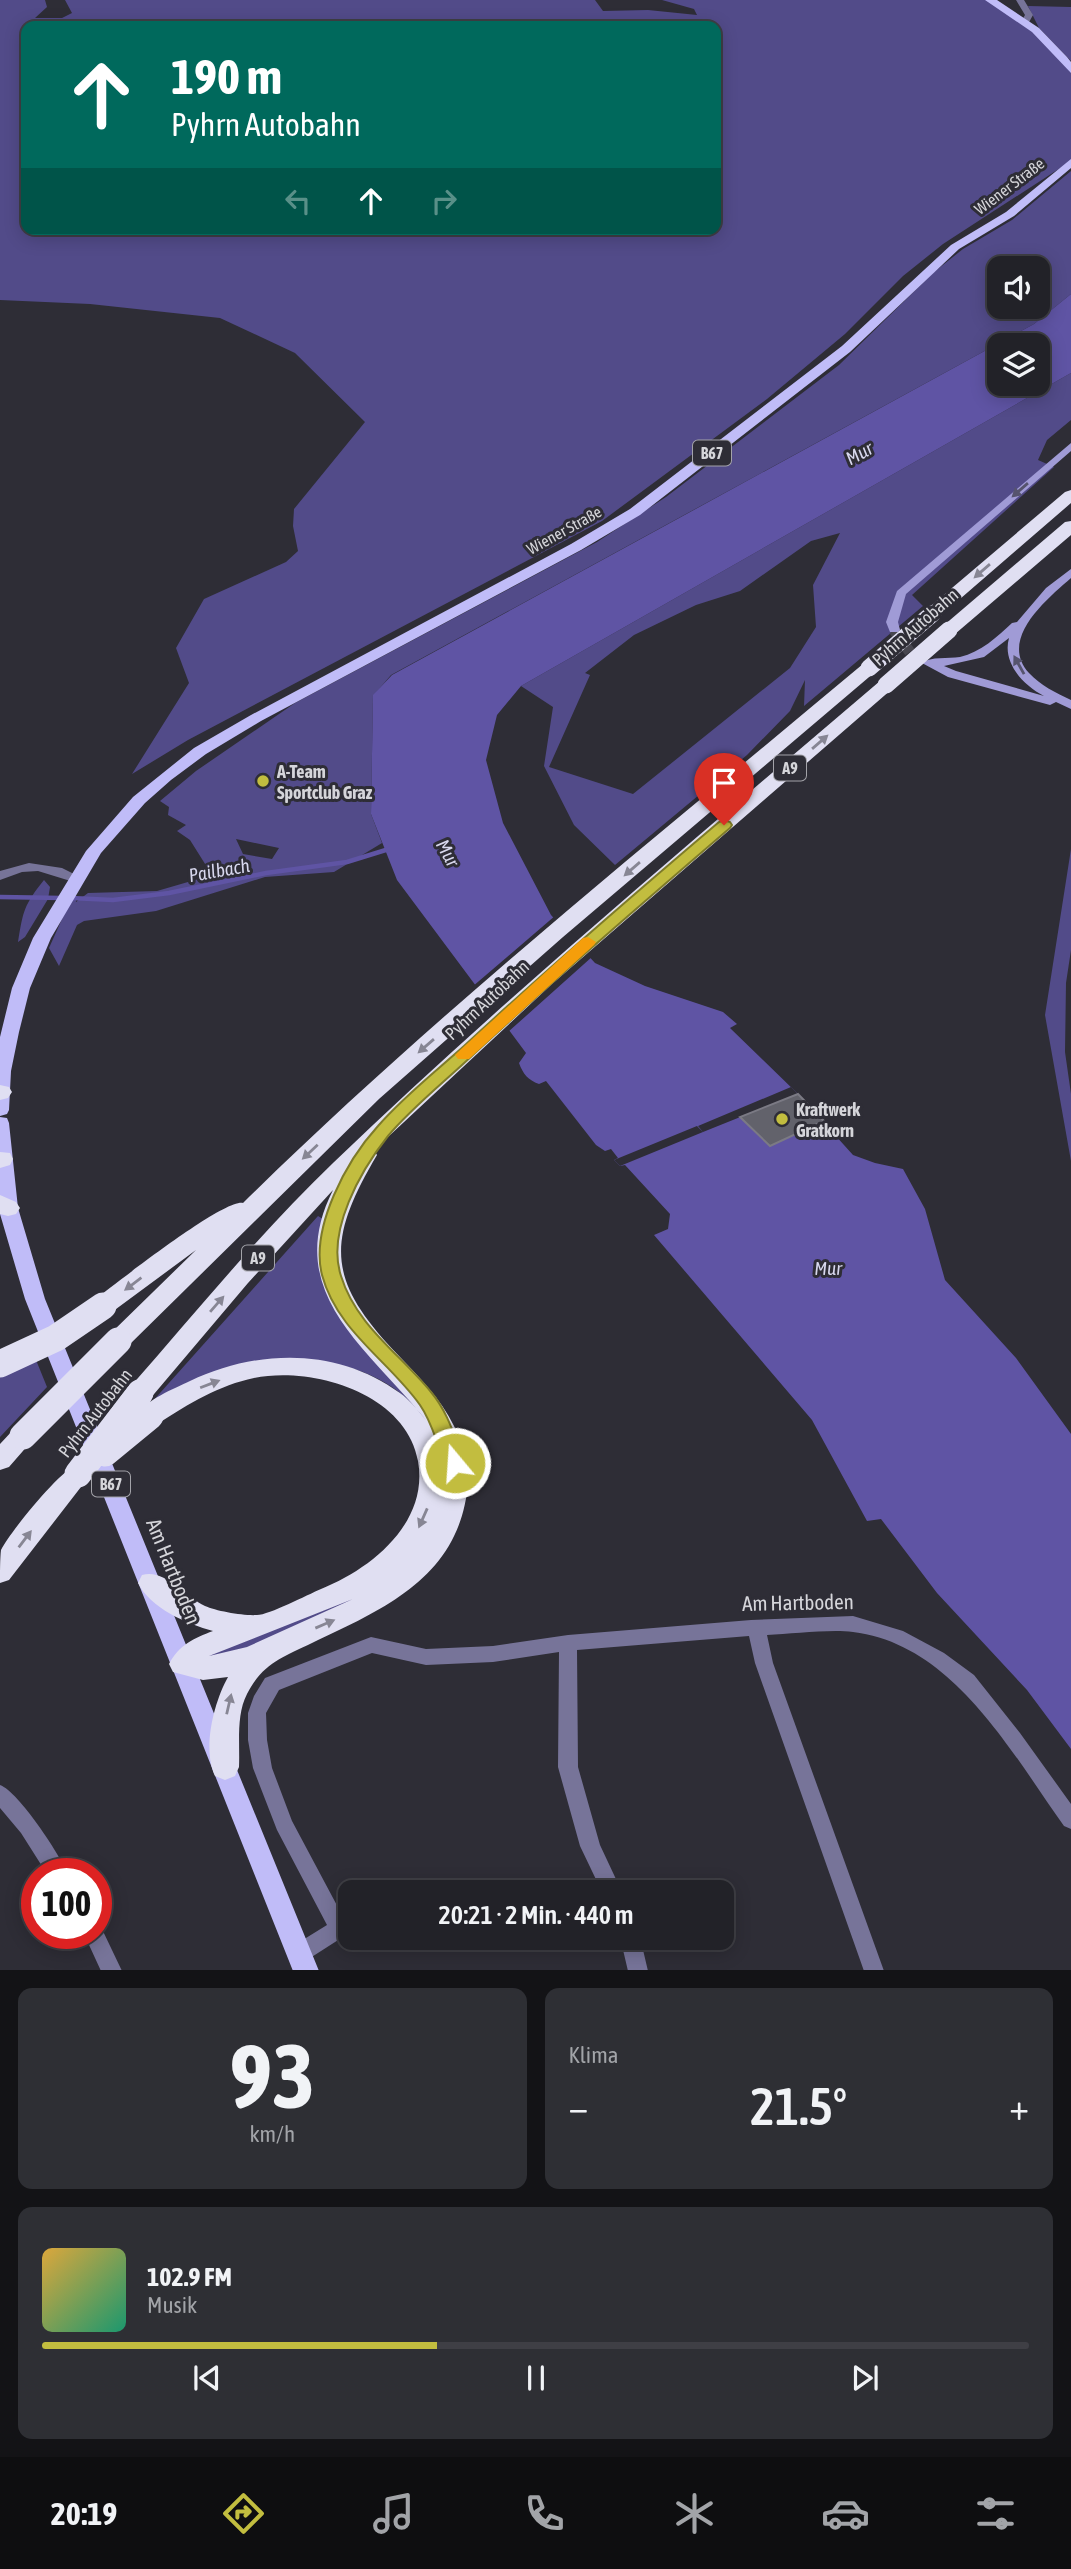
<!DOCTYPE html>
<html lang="de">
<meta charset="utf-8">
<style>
:root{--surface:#222228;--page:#2e2f34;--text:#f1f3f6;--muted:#a2a4a8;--line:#3f3f45;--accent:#c2bd3f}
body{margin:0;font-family:"Asap Condensed",sans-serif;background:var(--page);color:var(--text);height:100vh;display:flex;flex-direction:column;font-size:26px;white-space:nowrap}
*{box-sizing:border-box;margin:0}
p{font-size:23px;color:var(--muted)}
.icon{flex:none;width:38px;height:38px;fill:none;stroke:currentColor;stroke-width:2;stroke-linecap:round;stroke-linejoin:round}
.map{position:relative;height:1970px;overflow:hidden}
.details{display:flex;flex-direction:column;gap:18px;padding:18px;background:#131316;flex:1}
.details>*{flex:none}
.banner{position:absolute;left:21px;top:21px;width:700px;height:214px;border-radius:14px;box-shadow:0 4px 18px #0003,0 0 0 2px var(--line);background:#00695c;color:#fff;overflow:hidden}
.tools{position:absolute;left:987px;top:256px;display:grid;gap:14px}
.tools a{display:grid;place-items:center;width:63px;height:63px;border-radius:14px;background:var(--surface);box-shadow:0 4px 18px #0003,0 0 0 2px var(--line);font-size:35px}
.speed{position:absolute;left:21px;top:1858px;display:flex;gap:14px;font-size:35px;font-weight:700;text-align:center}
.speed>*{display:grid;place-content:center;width:91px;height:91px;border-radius:50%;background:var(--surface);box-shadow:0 4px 18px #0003,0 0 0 2px var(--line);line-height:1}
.speed .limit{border:10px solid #d22;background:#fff;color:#111}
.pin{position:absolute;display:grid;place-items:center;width:60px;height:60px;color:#fff;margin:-72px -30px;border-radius:50% 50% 50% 0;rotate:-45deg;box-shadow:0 0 7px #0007}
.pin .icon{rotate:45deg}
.me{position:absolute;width:77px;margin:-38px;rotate:342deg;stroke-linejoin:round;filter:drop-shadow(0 0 5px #0008)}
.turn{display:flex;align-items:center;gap:24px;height:147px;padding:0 35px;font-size:32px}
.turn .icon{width:91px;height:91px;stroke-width:2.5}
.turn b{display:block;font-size:49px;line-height:60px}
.lanes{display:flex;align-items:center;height:66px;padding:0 35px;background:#0003;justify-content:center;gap:35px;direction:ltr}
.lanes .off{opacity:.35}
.big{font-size:52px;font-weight:600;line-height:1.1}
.details .card{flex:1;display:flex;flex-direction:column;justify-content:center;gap:10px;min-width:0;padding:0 24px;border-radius:14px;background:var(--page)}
.details .dial{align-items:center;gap:0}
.dial b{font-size:91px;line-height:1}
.song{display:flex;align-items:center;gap:21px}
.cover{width:84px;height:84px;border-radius:10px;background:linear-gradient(135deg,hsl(40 70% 55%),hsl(160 70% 35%))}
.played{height:7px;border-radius:4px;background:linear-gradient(90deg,var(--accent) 40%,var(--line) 40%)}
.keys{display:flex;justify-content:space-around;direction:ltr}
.heat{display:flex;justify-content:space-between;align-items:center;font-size:38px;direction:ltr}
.details .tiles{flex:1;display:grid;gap:18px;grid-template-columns:1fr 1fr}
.card:last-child{grid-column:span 2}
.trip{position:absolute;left:338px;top:1880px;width:396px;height:70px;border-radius:14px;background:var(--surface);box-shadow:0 4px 18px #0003,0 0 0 2px var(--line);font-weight:600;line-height:70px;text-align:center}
.dock{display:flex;height:112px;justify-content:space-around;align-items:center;background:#0e0e10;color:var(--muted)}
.dock .icon{width:49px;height:49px}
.dock .active{color:var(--accent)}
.dock b{font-size:32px;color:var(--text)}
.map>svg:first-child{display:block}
.green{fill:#524b89;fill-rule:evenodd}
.water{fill:#5f54a4;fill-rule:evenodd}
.pier{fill:#2e2d36}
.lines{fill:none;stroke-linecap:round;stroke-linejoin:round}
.stream{stroke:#5f54a4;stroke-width:4.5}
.building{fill:#62626b;stroke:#7b7a84;stroke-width:2}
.secondary-tunnel{stroke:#47464f;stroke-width:11;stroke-dasharray:11 5;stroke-linecap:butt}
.minor{fill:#777499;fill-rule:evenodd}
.secondary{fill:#a09bd6;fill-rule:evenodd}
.primary{fill:#c0bcf8;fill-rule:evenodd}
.motorway{fill:#e0dff2;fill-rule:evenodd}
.motorway-bridge-far1{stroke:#e0dff2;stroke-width:17}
.motorway-bridge{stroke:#e0dff2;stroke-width:27}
.oneway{fill:#56546e}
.oneway2{fill:#878694}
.route{fill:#c2bd3f;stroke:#7e7b29;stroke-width:2}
.slow{fill:#f59e0b}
.poi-dot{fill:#c2bd3f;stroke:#2e2d36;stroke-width:2.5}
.labels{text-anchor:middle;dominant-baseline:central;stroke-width:6;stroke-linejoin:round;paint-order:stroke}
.far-street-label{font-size:16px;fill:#d5d5da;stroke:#2e2d36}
.shield{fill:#2e2d36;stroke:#a3a3a9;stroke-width:2}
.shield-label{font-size:16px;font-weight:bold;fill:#d5d5da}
.street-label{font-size:18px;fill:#d5d5da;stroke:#2e2d36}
.poi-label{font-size:18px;font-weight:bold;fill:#d5d5da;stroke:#2e2d36;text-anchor:start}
.water-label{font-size:19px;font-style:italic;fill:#d8d8ee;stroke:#2e2d36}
.near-street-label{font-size:21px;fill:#d5d5da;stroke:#2e2d36}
</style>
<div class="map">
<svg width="1071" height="1971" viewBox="0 0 1071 1971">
<rect width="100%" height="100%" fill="#2e2d36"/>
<!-- green -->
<path class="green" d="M0,0h45l2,7 -12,11h27l10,-5 -7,-13h530l8,11 45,-1 49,5 -3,-6 -32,-9h328l54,37 27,33v91l-128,83 -40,32 -58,58 -78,65 -165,122 -414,219 -56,34 57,-91 -13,-35 28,-49 82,-37 12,-11 -5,-25 1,-17 71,-87 -70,-69 -75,-35 -130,-14 -90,-4zM26,26h690v203h-690z
M1028,6l43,1v54l-32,-33z
M1071,171v123l-37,30 -643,351 -18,21 -2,118 11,29 -48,29 -69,5 -109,34 -72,10 -7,4 -18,41 -10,-18 26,-58 1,12 12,-9 69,-2 55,-16 -22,-35 -13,-9 9,-6 -18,-10 1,-8 -9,-6 36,-30 99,-68 302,-161 69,-45 173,-132 95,-93 29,-23 49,-29zM999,268h39v38h-39zM236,839l43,9 -7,11 -29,-5z
M1071,373v47l-24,20 -9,20 16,7 -142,128 11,11 -119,100 1,-26 -15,31 -43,44 -132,110 -41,-40 -30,-59 9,-59 -32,-21zM840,533l-27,52 3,42 -26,41 -157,126 -84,-27 41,-92 -5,-2 49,-38 62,-30 44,-14 71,-50z
M1071,849v101l-5,33 -1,69 6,42v67l-26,-146z
M44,880l6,7 -2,12 -23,38 -7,5c5,-31 6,-37 26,-62z
M318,1216l5,3c-26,84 56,134 101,191 15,20 24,44 24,69 -1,104 -153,151 -233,180l-7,-4c58,-32 130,-39 183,-81 54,-44 68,-119 19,-172 -29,-30 -76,-42 -116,-43 -51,-1 -102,21 -144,48l2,-5z
M36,1360l11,27 -47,50v-62z"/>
<!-- water -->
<path class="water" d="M1071,294v79l-550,313 -24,29 -11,45 17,63 48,92 44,48 50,23 78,26 14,12 -7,4 68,66 55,61 22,8 28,6 22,40 20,71 71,78 55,76v315l-44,-59 -90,-97 -56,-74 -14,2 -55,-101 -158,-185 14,-6 2,-15 -45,-49 -5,1 -6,-6 4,-2 -7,-9 -6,2 -9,-6 -50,-64 -7,3c-11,-4 -16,-10 -20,-21l7,-10 -129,-173 -26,-66 2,-119 19,-20 642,-351zM999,345h39v38h-39z"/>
<!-- pier -->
<path class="pier" d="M556,915l37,41 -86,77 -35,-46z
M791,1087l7,7 -95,38 -5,-6z
M697,1126l6,6 -83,34 -6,-6z"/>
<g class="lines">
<!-- stream -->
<path class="stream" d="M0,897l62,1
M71,898l42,2 56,-7 97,-20 81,-11 42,-13"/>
</g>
<!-- building -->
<path class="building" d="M798,1094l26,27 -54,25 -30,-29z"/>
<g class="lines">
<!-- secondary-tunnel -->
<path class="secondary-tunnel" d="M894,630l18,25 15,7"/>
<!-- minor -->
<path class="minor" d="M1016,0h8l9,15 -5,9 -7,-2 4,-7z
M29,863l33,5 22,11 -7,4 -39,-12 -16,1 -22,8v-9z
M853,1616l50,15 41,22 30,22 46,58 51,71v25l-7,-3c-53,-74 -111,-182 -211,-194 -23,-3 -61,2 -86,3l6,28 111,308h-20l-109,-308 -6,-27 -172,14 1,117 22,78 22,47h-20l-22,-46 -22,-79 1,-115 -66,10 -67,3 -54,-12 -93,37 -13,23 1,27 5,28 20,53 57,107 -3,7 -39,25 -7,2 -7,-2 -3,-7 3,-7 34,-21 -50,-95 -24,-62 -5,-28v-27l6,-17 11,-18 106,-41 55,12 67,-3 75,-11 183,-15z
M0,1785c19,7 60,70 68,89h-21l-26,-41 -21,-25z
M96,1926l5,1 21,44h-21l-17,-37h12z
M620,1937h20l8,34h-20z"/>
<!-- secondary -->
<path class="secondary" d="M1071,443v8l-165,143 -8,28 2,8 -2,2h-8l-4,-10 11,-31z
M1071,569v9c-24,21 -73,61 -42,95 11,12 27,20 42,27v9l-15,-7 -6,3 -102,-28 -26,-14c9,-7 26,-4 38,-6 21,-5 37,-20 52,-34l5,-1 29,-34zM1009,638c-7,25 14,47 35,58l-88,-25 -12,-5 40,-9z"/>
<!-- primary -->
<path class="primary" d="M985,0h12l42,28 28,29 4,5v11l-39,-41z
M1071,159v9l-57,48 -55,33 -109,103 -210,163 -59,35 -320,171 -55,33 -35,26 -26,23 -44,50 -50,85 -21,50 -11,44 -8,39 -2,39 -2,4 -7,2v-79l12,-49 21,-50 53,-87 47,-54 61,-49 57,-33 320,-171 59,-35 212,-163 109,-101 55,-33z
M0,1117l7,1 2,5 9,85 27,91 274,672h-26l-268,-672 -25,-85z"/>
<!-- motorway -->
<path class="motorway" d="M1071,490v13l-133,115h-12l-3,-4 3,-4 139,-118z
M1071,521v14l-116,99h-12l-3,-4 3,-4 122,-104z
M869,663l6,1 3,4 -3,4 -312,265 -184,162 -252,248 -9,3 -9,-3 -3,-6 3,-6 87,-85 -84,62 -9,3 -9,-3 -3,-6 3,-6c23,-17 129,-101 149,-97 195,-192 410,-363 620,-539z
M886,680l6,1 3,4 -3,4 -340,295 -178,166 3,5c-52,88 -50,126 22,201 21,22 41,42 55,70 8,17 16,36 14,56 -7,94 -82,126 -156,161 -29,14 -49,20 -65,51 -11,21 -7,50 -8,73l-4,9 -10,4 -10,-4c-13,-27 -1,-74 13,-99l-25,3 -30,-8 -4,-8c10,-19 25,-26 44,-33 -26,-7 -63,-23 -75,-48l4,-8c22,-7 43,21 63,31 11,5 39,10 52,9 12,0 50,-20 64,-26 50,-20 108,-66 97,-128 -12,-68 -106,-95 -164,-83 -34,7 -66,26 -95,45l-9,3 -9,-3 -4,-7c9,-17 37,-27 53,-35 68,-32 147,-34 210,12 10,7 18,18 26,27 -57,-71 -145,-127 -93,-230l-85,93 -99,117 -9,3 -9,-3 -3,-7 3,-7c66,-75 130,-154 202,-223 175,-168 362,-324 547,-482zM353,1599l-106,48 -38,9z
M0,1085l9,2 3,5 -4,6 -8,2z
M0,1152l10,1 3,6 -3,6 -10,3z
M0,1195l16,7 4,6 -4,6 -8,2 -8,-2z
M23,1426l9,3 4,7 -27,31 -9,3v-26l14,-15z
M78,1464l9,3 4,7 -82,106 -9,3c0,-10 0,-25 1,-33 9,-18 60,-81 77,-86z"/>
<!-- motorway-bridge-far1 -->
<path class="motorway-bridge-far1" d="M869,668l63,-54
M886,685l63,-55"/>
<!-- motorway-bridge -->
<path class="motorway-bridge" d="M0,1364l56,-26 47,-32
M23,1436l95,-95
M105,1453l45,-37
M78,1474l62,-81"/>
</g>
<!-- one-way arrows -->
<defs><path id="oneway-solid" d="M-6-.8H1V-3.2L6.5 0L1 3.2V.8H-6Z" transform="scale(1.75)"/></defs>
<g class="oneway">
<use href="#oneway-solid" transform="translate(1020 490) rotate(139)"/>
<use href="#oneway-solid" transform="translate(1019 665) rotate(-119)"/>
</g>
<g class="oneway2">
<use href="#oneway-solid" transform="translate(982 571) rotate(139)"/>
<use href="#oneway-solid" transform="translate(820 742) rotate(-41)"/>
<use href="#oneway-solid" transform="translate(632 869) rotate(139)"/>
<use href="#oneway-solid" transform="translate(426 1046) rotate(139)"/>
<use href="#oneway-solid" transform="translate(310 1152) rotate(137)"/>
<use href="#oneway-solid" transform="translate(133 1284) rotate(143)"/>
<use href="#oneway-solid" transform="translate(217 1304) rotate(-49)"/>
<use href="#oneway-solid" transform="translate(210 1384) rotate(-21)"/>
<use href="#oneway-solid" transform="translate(423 1518) rotate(114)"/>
<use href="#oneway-solid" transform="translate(25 1539) rotate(-53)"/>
<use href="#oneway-solid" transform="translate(325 1624) rotate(-23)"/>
<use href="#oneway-solid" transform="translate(229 1704) rotate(-77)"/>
</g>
<!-- route -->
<path class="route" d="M724,820l6,2 2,3 -2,3c-86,74 -171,147 -254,224 -27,26 -65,56 -88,84 -27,34 -62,95 -47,140 15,49 59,78 90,116 17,20 24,46 34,71l-3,5 -7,2 -7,-2c-11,-20 -14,-43 -28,-63 -31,-44 -83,-74 -98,-130 -12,-48 25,-115 56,-149 25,-29 57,-54 86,-80 83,-77 169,-151 255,-224z"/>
<!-- slow -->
<path class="slow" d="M588,937l8,5 -2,3 -125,114h-11l-3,-4 3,-3 125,-114z"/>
<!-- markers -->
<g class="poi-dot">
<circle cx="263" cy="781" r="7"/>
<circle cx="782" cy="1119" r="7"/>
</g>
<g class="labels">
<!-- far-street labels -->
<g class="far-street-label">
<text transform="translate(1009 186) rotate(-37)">Wiener Straße</text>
<text transform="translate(564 530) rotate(-29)">Wiener Straße</text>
</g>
<!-- shield labels -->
<g class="shield">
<rect x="693" y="440.5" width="38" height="25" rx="5"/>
<rect x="774" y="755.5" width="32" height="25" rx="5"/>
<rect x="242" y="1245.5" width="32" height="25" rx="5"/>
<rect x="92" y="1471.5" width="38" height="25" rx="5"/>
</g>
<g class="shield-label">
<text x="712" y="453">B67</text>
<text x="790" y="768">A9</text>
<text x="258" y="1258">A9</text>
<text x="111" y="1484">B67</text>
</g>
<!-- street labels -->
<g class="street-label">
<text transform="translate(915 627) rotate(-41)">Pyhrn Autobahn</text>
<text transform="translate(487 1000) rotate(-43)">Pyhrn Autobahn</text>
<text transform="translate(95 1413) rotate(-52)">Pyhrn Autobahn</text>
</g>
<!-- poi labels -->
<g class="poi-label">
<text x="277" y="771">A-Team<tspan x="277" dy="21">Sportclub Graz</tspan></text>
<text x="796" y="1109">Kraftwerk<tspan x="796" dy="21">Gratkorn</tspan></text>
</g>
<!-- water labels -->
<g class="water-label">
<text transform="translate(859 453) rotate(-28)">Mur</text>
<text transform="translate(448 853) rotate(61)">Mur</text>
<text transform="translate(219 870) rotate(-10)">Pailbach</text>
<text x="828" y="1268">Mur</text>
</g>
<!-- near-street labels -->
<g class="near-street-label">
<text transform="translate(174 1571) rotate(68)">Am Hartboden</text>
<text transform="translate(798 1602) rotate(-1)">Am Hartboden</text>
</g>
</g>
</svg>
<div class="tools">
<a><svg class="icon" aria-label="sound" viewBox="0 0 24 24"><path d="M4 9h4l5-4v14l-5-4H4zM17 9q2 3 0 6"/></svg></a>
<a><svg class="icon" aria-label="layers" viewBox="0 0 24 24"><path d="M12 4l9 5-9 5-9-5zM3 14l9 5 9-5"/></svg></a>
</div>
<div class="speed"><div class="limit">100</div></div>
<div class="pin" style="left:724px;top:825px;background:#d93025"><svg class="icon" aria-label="arrive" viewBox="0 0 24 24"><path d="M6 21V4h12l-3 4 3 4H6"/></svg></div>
<svg class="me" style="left:455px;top:1463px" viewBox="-20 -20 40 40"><circle r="17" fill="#c2bd3f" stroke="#fff" stroke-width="3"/><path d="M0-11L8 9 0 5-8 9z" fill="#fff"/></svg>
<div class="trip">20:21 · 2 Min. · 440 m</div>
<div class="banner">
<div class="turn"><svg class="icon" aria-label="ahead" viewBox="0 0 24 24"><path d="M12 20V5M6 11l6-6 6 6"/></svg><div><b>190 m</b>Pyhrn Autobahn</div></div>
<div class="lanes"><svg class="icon off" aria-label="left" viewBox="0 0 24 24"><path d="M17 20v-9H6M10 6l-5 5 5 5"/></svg><svg class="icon" aria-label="ahead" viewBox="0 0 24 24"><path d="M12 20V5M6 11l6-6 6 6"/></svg><svg class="icon off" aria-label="right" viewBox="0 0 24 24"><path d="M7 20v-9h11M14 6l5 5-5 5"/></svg></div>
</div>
</div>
<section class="details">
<div class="tiles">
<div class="card dial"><b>93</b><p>km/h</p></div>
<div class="card"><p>Klima</p>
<div class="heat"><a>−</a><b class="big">21.5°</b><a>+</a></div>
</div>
<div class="card">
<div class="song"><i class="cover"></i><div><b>102.9 FM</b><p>Musik</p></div></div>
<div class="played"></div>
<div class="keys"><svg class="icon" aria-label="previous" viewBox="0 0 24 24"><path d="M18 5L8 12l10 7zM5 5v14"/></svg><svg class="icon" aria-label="pause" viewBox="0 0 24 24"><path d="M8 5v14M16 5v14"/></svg><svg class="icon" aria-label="next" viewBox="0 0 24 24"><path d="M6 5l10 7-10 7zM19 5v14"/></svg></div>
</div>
</div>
</section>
<nav class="dock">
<b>20:19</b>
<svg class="icon active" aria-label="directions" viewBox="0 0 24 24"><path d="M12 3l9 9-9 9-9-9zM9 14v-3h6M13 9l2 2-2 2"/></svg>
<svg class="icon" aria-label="music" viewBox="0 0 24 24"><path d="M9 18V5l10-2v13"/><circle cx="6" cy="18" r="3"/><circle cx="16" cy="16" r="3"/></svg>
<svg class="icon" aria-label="phone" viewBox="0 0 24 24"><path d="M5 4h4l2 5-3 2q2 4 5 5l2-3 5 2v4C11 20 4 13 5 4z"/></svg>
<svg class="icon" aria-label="climate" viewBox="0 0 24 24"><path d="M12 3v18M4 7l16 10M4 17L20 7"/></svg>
<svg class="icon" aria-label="car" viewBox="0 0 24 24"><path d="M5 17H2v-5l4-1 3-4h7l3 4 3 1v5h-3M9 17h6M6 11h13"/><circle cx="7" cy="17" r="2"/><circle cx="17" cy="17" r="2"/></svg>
<svg class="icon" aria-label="filters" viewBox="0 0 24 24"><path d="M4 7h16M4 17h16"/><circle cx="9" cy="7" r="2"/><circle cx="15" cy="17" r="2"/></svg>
</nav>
